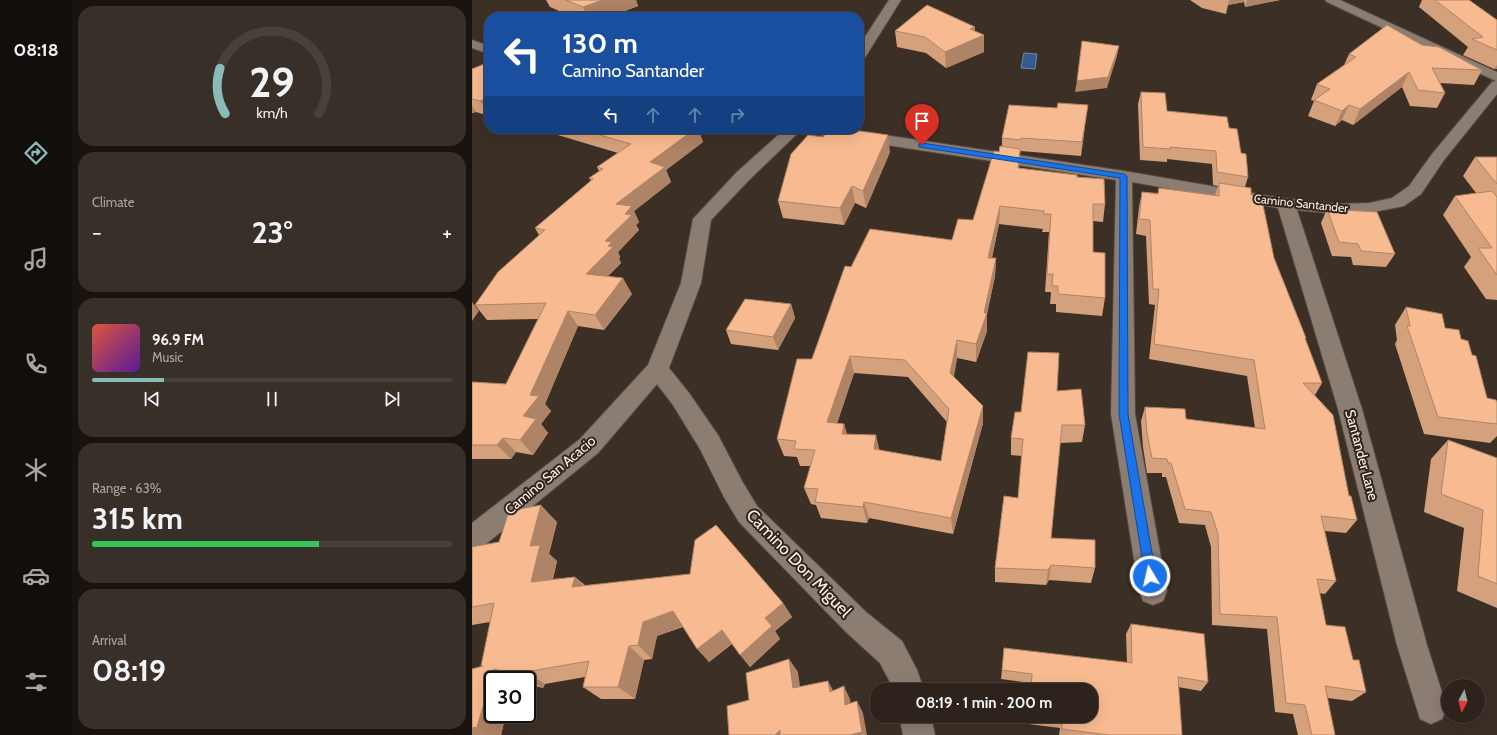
<!DOCTYPE html>
<meta charset="utf-8">
<style>
:root{--surface:#2d231c;--page:#392f29;--text:#f1f3f6;--muted:#a7a4a3;--line:#48403b;--accent:#8bbbb9}
body{margin:0;font-family:Cabin,sans-serif;background:var(--page);color:var(--text);height:100vh;display:flex;flex-direction:column;font-size:15px;white-space:nowrap}
*{box-sizing:border-box;margin:0}
p{font-size:13px;color:var(--muted)}
.icon{flex:none;width:22px;height:22px;fill:none;stroke:currentColor;stroke-width:2;stroke-linecap:round;stroke-linejoin:round}
.map{position:relative;flex:1;overflow:hidden}
.sheet{display:flex;flex-direction:column;gap:6px;padding:6px;background:#19130f;width:400px}
.sheet>*{flex:none}
.top-card{position:absolute;left:12px;top:12px;width:380px;height:122px;border-radius:16px;box-shadow:0 4px 16px #0002,0 0 0 1px var(--line);background:#1a4fa0;color:#fff;overflow:hidden}
.needle{width:26px;rotate:187deg}
.controls{position:absolute;left:969px;top:679px;display:grid;gap:8px}
.controls a{display:grid;place-items:center;width:44px;height:44px;border-radius:50%;background:var(--surface);box-shadow:0 4px 16px #0002,0 0 0 1px var(--line);font-size:20px}
.speed{position:absolute;left:12px;top:671px;display:flex;gap:8px;font-size:20px;font-weight:700;text-align:center}
.speed>*{display:grid;place-content:center;width:52px;height:52px;border-radius:50%;background:var(--surface);box-shadow:0 4px 16px #0002,0 0 0 1px var(--line);line-height:1}
.speed .limit{border:2px solid #111;border-radius:6px;background:#fff;color:#111}
.pin{position:absolute;display:grid;place-items:center;width:34px;height:34px;color:#fff;margin:-41px -17px;border-radius:50% 50% 50% 0;rotate:-45deg;box-shadow:0 0 4px #0007}
.pin .icon{rotate:45deg}
.me{position:absolute;width:44px;margin:-22px;rotate:351deg;stroke-linejoin:round;filter:drop-shadow(0 0 3px #0008)}
.turn{display:flex;align-items:center;gap:14px;height:84px;padding:0 12px;font-size:18px}
.turn .icon{width:52px;height:52px;stroke-width:2.5}
.turn b{display:block;font-size:28px;line-height:34px}
.lanes{display:flex;align-items:center;height:38px;padding:0 12px;background:#0003;justify-content:center;gap:20px;direction:ltr}
.lanes .off{opacity:.35}
.big{font-size:30px;font-weight:700;line-height:1.1}
.sheet .card{flex:1;display:flex;flex-direction:column;justify-content:center;gap:6px;min-width:0;padding:0 14px;border-radius:16px;background:var(--page)}
.sheet .dial{align-items:center;gap:0}
.dial svg{height:104px;overflow:visible;fill:none;stroke:var(--line);stroke-width:7;stroke-linecap:round;text-anchor:middle}
.dial text{fill:var(--text);stroke:none}
.song{display:flex;align-items:center;gap:12px}
.cover{width:48px;height:48px;border-radius:6px;background:linear-gradient(135deg,hsl(10 70% 55%),hsl(270 70% 35%))}
.played{height:4px;border-radius:2px;background:linear-gradient(90deg,var(--accent) 20%,var(--line) 20%)}
.keys{display:flex;justify-content:space-around;direction:ltr}
.heat{display:flex;justify-content:space-between;align-items:center;font-size:22px;direction:ltr}
.charge{height:6px;border-radius:3px;background:linear-gradient(90deg,#34c759 63%,var(--line) 0)}
.trip{position:absolute;left:398px;top:683px;width:228px;height:40px;border-radius:16px;background:var(--surface);box-shadow:0 4px 16px #0002,0 0 0 1px var(--line);font-weight:700;line-height:40px;text-align:center}
main{display:flex;flex:1;min-height:0}
.dock{display:flex;flex-direction:column;width:72px;justify-content:space-around;align-items:center;background:#120e0b;color:var(--muted)}
.dock .icon{width:28px;height:28px}
.dock .selected{color:var(--accent)}
.dock b{font-size:18px;color:var(--text)}
.map>svg:first-child{display:block}
.water{fill:#365b8b;stroke:#7188a8}
.lines{fill:none;stroke-linecap:round;stroke-linejoin:round}
.minor-casing{stroke:#564c43;stroke-width:2}
.minor{fill:#8c7d73;fill-rule:evenodd}
.wall{fill:#d5a17d;fill-rule:evenodd}
.shaded-wall{fill:#ae8366}
.building{fill:#f8bb91;stroke:#ae8366;fill-rule:evenodd}
.route{fill:#1a73e8;stroke:#114b97}
.labels{text-anchor:middle;dominant-baseline:central;stroke-width:4;stroke-linejoin:round;paint-order:stroke}
.far-street-label{font-size:12px;fill:#fbf2ec;stroke:#31251c}
.street-label{font-size:14px;fill:#fbf2ec;stroke:#31251c}
.near-street-label{font-size:17px;fill:#fbf2ec;stroke:#31251c}
</style>
<main>
<nav class="dock">
<b>08:18</b>
<svg class="icon selected" aria-label="directions" viewBox="0 0 24 24"><path d="M12 3l9 9-9 9-9-9zM9 14v-3h6M13 9l2 2-2 2"/></svg>
<svg class="icon" aria-label="music" viewBox="0 0 24 24"><path d="M9 18V5l10-2v13"/><circle cx="6" cy="18" r="3"/><circle cx="16" cy="16" r="3"/></svg>
<svg class="icon" aria-label="phone" viewBox="0 0 24 24"><path d="M5 4h4l2 5-3 2q2 4 5 5l2-3 5 2v4C11 20 4 13 5 4z"/></svg>
<svg class="icon" aria-label="climate" viewBox="0 0 24 24"><path d="M12 3v18M4 7l16 10M4 17L20 7"/></svg>
<svg class="icon" aria-label="car" viewBox="0 0 24 24"><path d="M5 17H2v-5l4-1 3-4h7l3 4 3 1v5h-3M9 17h6M6 11h13"/><circle cx="7" cy="17" r="2"/><circle cx="17" cy="17" r="2"/></svg>
<svg class="icon" aria-label="filters" viewBox="0 0 24 24"><path d="M4 7h16M4 17h16"/><circle cx="9" cy="7" r="2"/><circle cx="15" cy="17" r="2"/></svg>
</nav>
<section class="sheet">
<div class="card dial"><svg viewBox="0 0 100 80">
<path d="M14 69A42 42 0 1 1 86 69"/>
<path d="M14 69A42 42 0 0 1 10 34" stroke="#8bbbb9"/>
<text x="50" y="56" font-size="32" font-weight="700">29</text>
<text x="50" y="72" font-size="11">km/h</text>
</svg></div>
<div class="card"><p>Climate</p>
<div class="heat"><a>−</a><b class="big">23°</b><a>+</a></div>
</div>
<div class="card">
<div class="song"><i class="cover"></i><div><b>96.9 FM</b><p>Music</p></div></div>
<div class="played"></div>
<div class="keys"><svg class="icon" aria-label="previous" viewBox="0 0 24 24"><path d="M18 5L8 12l10 7zM5 5v14"/></svg><svg class="icon" aria-label="pause" viewBox="0 0 24 24"><path d="M8 5v14M16 5v14"/></svg><svg class="icon" aria-label="next" viewBox="0 0 24 24"><path d="M6 5l10 7-10 7zM19 5v14"/></svg></div>
</div>
<div class="card"><p>Range · 63%</p><b class="big">315 km</b><div class="charge"></div></div>
<div class="card"><p>Arrival</p><b class="big">08:19</b></div>
</section>
<div class="map">
<svg width="1025" height="735" viewBox="0 0 1025 735">
<rect width="100%" height="100%" fill="#3c2f26"/>
<!-- water -->
<path class="water" d="M552,53l13,1 -2,15 -14,-1z"/>
<g class="lines">
<defs>
<path id="minor" d="M417,0h12l-37,59 -5,1v-14z
M853,0h15l157,72v22l-53,66 -23,34 -17,12 -35,7 -31,1 -41,-4 65,199 65,236 20,63 -5,11 -11,5 -11,-5 -23,-74 -59,-236 -60,-201 -146,-26 3,232 32,177 -4,10 -10,4 -10,-4 -4,-10 -28,-177 5,-234 -302,-46 -5,-2 -3,-3h38l280,42 157,27 57,6 31,-1 23,-5 17,-12 23,-32 60,-72 4,-1 -169,-79z
M0,40l17,6v8l-17,-6z
M313,129h17l-53,51 -38,40 -10,63 -32,85 20,25 29,42 24,46 15,25 109,106 36,29 15,29 7,20h-32l-1,-6 -11,-21 -34,-31 -107,-110 -15,-25 -24,-48 -27,-44 -16,-21 -59,69 -117,95 -9,3v-28l108,-84 68,-74 33,-82 12,-64 44,-47z
M427,716h32l4,19h-32z"/>
</defs>
<!-- minor casing -->
<use href="#minor" class="minor-casing"/>
<!-- minor -->
<use href="#minor" class="minor"/>
</g>
<!-- wall -->
<path class="wall" d="M74,0h90l2,6 -29,11h-36l-23,-10z
M718,0h90l-35,7 -1,-5 -16,3 -2,9 -24,-6z
M950,0h47l28,20v49h-3l-31,-14 5,-8 -49,-40z
M423,31l80,1 9,3v17l-38,16 -20,-15 -29,-6z
M877,54l133,16 -8,15 -34,-2 5,10 -8,15 -27,-2 -8,-19 -49,38 -11,-5 -7,6 -27,-10 6,-15 -3,-1 6,-16 27,-19z
M0,69l17,47 -13,-4 -4,1z
M669,92l26,19 62,17 12,25 7,24 -3,10 6,8 23,63 32,80 -1,1 17,44 -7,12 42,125 -11,13 -21,-2 11,50 -11,13 -6,-1 7,32 27,35 13,32 -14,9 -25,-3 8,37h-37l-5,-21 -18,-2 -8,-83 -55,-4 -1,-78 -6,-22 -26,-2 -13,-46h-4v-4h-15l-4,-26 -2,-26 4,-14 41,12 69,9 -8,-52 -98,-17 6,-54 -6,-1 -3,-68 -10,-2 3,-27 3,-15 16,1 1,-5 56,7 3,-9 -5,-1 -1,-21 -45,-5v3l-27,-2 -2,-56z
M614,118l-5,38 -60,-5 -1,3 -1,14 58,9 28,27 -2,18 -10,-1v31l12,46 -3,18 -46,-4v-8h-6l1,-12h-6l4,-60h-7l1,-3 -44,-5 -7,34h4l-1,18 -8,38v17l-11,31 -19,-4 -3,18 29,47 -30,111 -84,-16 -2,5 -46,-5 -5,-13 -5,-1 -7,-16 7,-22h-11l-3,-9 -13,-1 -7,-17 74,-172 101,-27 21,-20 26,-68 3,-5v-9zM382,373l54,4 39,45 -6,39 -62,-11 -32,-15 -3,-11 -7,-1z
M77,129h149l5,13 -37,28 5,12 -37,29 5,11 -3,3 3,5 -21,22 2,5 -1,2 2,4 -14,14 25,17 -28,36 -26,-4 -33,78 6,7 -10,13 7,9 -15,22 -17,-3 -5,7h-39v-77l34,2 32,-65 -51,1 -12,-15 64,-70 -4,-7 56,-47 -2,-3 10,-7 -2,-4 21,-14 -67,-20z
M418,152l-24,56 -11,-5 -11,22 -61,-7 -5,-17z
M1003,157h22v143l-11,-1 -22,-32 7,-10 -28,-42 12,-19 21,-3 -13,-17z
M855,209l68,45 -9,13 -33,-2 -2,-8 -19,-1 -11,-33z
M319,304l4,14 -17,32 -47,-6 -5,-14z
M934,307l39,21 16,11 11,16 15,43 10,4v34l-7,7 -66,-9 -29,-90 2,-4 -2,-15z
M585,391l28,34 -3,17 -22,1 -9,95 44,30 -4,15 -42,-3 -3,5 -51,-3v-14l23,-70 4,-42 -11,-1v-17l10,-26z
M976,440l49,18v150l-40,-17 7,-63 -40,-16 7,-53z
M85,522l-8,32 8,7 -4,18 22,-2 10,8 198,18 9,14 -17,14 5,8 -30,28 -18,-23 -23,18 -26,-35 -26,9 -5,23 -8,1 -9,39h-34l-18,-12 2,-10 -40,7 -2,4 -16,-4v-4h-34v34h13l-5,21h-29l10,-68 8,-45 -18,3v-78l27,-5z
M659,624l77,58 -7,9 -23,-4 4,48h-123l1,-7 -32,-4v-8h63v-26h-61v-7l-29,-4 1,-9 125,-7 -1,-29z"/>
<!-- shaded-wall -->
<path class="shaded-wall" d="M131,0h33l2,6 -29,11h-22l-4,-10z
M756,0h16v2l-16,3 1,-5z
M775,0h33l-35,7z
M503,27v12l9,-4v17l-38,16 -1,-16 25,-23z
M647,46l-2,10 -10,32 -32,4 2,-11z
M1025,65v4h-3z
M937,72l-7,15 -49,38 7,-16z
M17,97v19l-9,-15z
M0,105l4,7 -4,1z
M616,105l-2,13 -5,38 1,-14z
M877,105l-7,15 -7,6 7,-15z
M223,129h3l5,13 -37,28 5,12 -37,29 5,11 -3,3 3,5 -21,22 2,5 -1,2 2,4 -26,26 -9,-15 19,-33 11,-37 34,-42z
M416,135l2,17 -24,56 -3,-17z
M548,149l-1,18 -2,18 1,-17z
M380,186l3,17 -11,22 -4,-17z
M528,206l-1,18 -11,52v-18z
M524,258l-1,18 -8,38v17l-11,31v-18l8,-31z
M151,278l9,16 -28,36 -9,-15z
M0,302l7,9 -7,10z
M319,304l4,14 -17,32 -5,-13z
M96,311l10,15 -33,78 6,7 -10,13 7,9 -15,22 -13,-15 3,-24 7,-21z
M485,340v18l-6,32 -1,-17z
M378,356l4,17 -22,66 -5,-17z
M511,406v17l-30,111 -2,-16z
M372,424l5,17 -7,-7z
M404,435l4,17 -6,-3z
M31,438l13,14 -5,7 -14,-14z
M392,502l5,16 -2,5 -4,-16z
M69,505l16,17 -8,32 8,7 -8,36 -18,-15 -1,-36z
M579,565l-2,15 -3,5 2,-15z
M103,577l16,15 -19,-5z
M311,603l9,14 -17,14 5,8 -30,28 -10,-12 25,-37z
M201,611l13,14 -29,11 -5,23 -14,-14 5,-23z
M250,630l11,13 -24,19 -12,-13z
M157,646l15,14 -9,39 -17,-12z
M317,659l9,13 4,29 -9,-13z
M22,669l18,11h-19v34h13l-5,21h-29v-7z
M53,672l20,12 -2,4 -20,-12z
M356,681l7,13 -5,-2z
M372,686l6,13 2,17 -7,-11z
M385,701l6,12 4,22h-18z
M308,730l5,5h-10z"/>
<!-- building -->
<path class="building" d="M93,0h38l-20,7z
M963,0h34l28,20v30l-25,-11 11,-2z
M455,5l48,22 -5,2 14,6 -39,17 -20,-15 -30,-6z
M915,25l35,20 17,2 43,23 -50,-2 13,25 -27,-3 -9,-18 -49,37 -11,-4 -7,6 -28,-11 16,-11 -13,-5 39,-27 -7,-3z
M610,41l37,5 -11,31 -31,4z
M17,62v35l-9,4 -8,-2v-30z
M669,92l24,1 2,18 60,6 2,11 8,1 4,24 5,1 2,23 -31,-5 -1,-21 -46,-4v2l-27,-2z
M586,103l30,2 -6,37 -61,-4v2l-19,-2 7,-33 48,3z
M107,129h116l-45,33 15,5 -49,37 16,2 -7,8 7,1 -27,26 7,1 -4,4 5,1 -27,27 37,4 -28,37 -27,-4 -38,84 9,1 -16,20 13,3 -16,21 -17,-2 -6,7h-25v-63l34,2 40,-81 -71,2 23,-33 47,-42 -10,-2 58,-49 -4,-1 14,-9 -6,-2 34,-23z
M357,129h16l43,6 -25,56 -11,-5 -12,22 -62,-7 13,-47 17,-19 15,2z
M528,146l20,3 -2,19 59,7v2l27,2 1,25h-12v48l12,1v45l-47,-4v-8h-6l1,-12h-6l4,-60h-7v-3l-44,-5 -12,52h8l-12,55h3l-11,31 -19,-4 -7,33 33,33 -32,112 -87,-16 -1,5 -48,-5 3,-13 -14,-1 11,-38 -21,-1 2,-8 -19,-2 20,-80h15l33,-93 6,1 19,-38 82,11 6,-21 15,1 21,-69 5,1zM378,356l55,4 44,49 -8,52 -67,-12 2,-14 -34,-1 2,-10 -17,-2z
M1003,157h22v27z
M747,183l32,5v7h10l13,63 32,80h-1l17,45h-19l30,32 16,81h2l6,24 -36,-4 15,65 -19,-2 9,46 19,2 8,33h6l7,32 -41,-6 10,49h-23l-7,-30 -19,-2 -9,-86 -57,-3 -2,-80 -7,-22 -26,-3 -14,-46h-3l-1,-4 -15,-1 -5,-25 -2,-26 40,2 1,10 79,10 -11,-69 -100,-16 5,-55h-6l-3,-69 -11,-1 3,-27 16,2 1,-6 60,8z
M1020,191l5,6v78l-19,-27h14l-37,-52z
M855,209l50,3 18,42 -34,-3 -3,-7 -19,-2z
M273,299l46,5 -18,33 -47,-7z
M934,307l36,7 3,14 14,2 2,9 7,2 4,14 4,1 11,42 9,2 1,2v22l-59,-7 -31,-91h3z
M556,352l31,1 -2,38 24,-2 4,36h-23l-11,113 44,2v28l-44,-3 -3,5 -53,-2 9,-72 14,2 5,-59 -12,-1 4,-26h6z
M976,440l49,18v126l-19,-8 5,-66 -42,-16z
M69,505l-11,41 10,-1 -9,37 44,-5 -3,10 118,-13 5,-34 21,-15 67,78 -18,15 7,8 -32,29 -18,-25 -25,19 -24,-38 -30,11 -5,23 -9,1 -11,41h-35l6,-26 -64,11 -2,4 -29,-7 -17,58 -5,1v-59l11,-3h-2l13,-63 -22,4v-60l27,-5 10,-31z
M659,624l73,10 4,48 -30,-5 4,58h-73l-47,-6v-8l-33,-5h62v-26h-60l1,-16 -30,-4 2,-22 128,15z
M317,659l4,29 35,-7 2,11 14,-6 1,19 12,-4 5,31 -13,3h-69v-5l-5,5h-46l-2,-29 22,-6 -3,-27z"/>
<!-- route -->
<path class="route" d="M450,143l202,31 3,2 1,238 28,162 -2,4 -4,2 -4,-2 -1,-4 -26,-162 1,-236 -201,-31v-3z"/>
<g class="labels">
<!-- far-street labels -->
<g class="far-street-label">
<text transform="translate(829 203) rotate(6)">Camino Santander</text>
</g>
<!-- street labels -->
<g class="street-label">
<text transform="translate(890 455) rotate(75)">Santander Lane</text>
<text transform="translate(78 475) rotate(-40)">Camino San Acacio</text>
</g>
<!-- near-street labels -->
<g class="near-street-label">
<text transform="translate(327 563) rotate(46)">Camino Don Miguel</text>
</g>
</g>
</svg>
<div class="controls">
<a><svg class="needle" viewBox="-14 -14 28 28"><path d="M0-13l5 13h-10z" fill="#e53935"/><path d="M0 13l5-13h-10z" fill="#a7a4a3"/></svg></a>
</div>
<div class="speed"><div class="limit">30</div></div>
<div class="pin" style="left:450px;top:145px;background:#d93025"><svg class="icon" aria-label="arrive" viewBox="0 0 24 24"><path d="M6 21V4h12l-3 4 3 4H6"/></svg></div>
<svg class="me" style="left:678px;top:576px" viewBox="-20 -20 40 40"><circle r="17" fill="#1a73e8" stroke="#fff" stroke-width="3"/><path d="M0-11L8 9 0 5-8 9z" fill="#fff"/></svg>
<div class="trip">08:19 · 1 min · 200 m</div>
<div class="top-card">
<div class="turn"><svg class="icon" aria-label="left" viewBox="0 0 24 24"><path d="M17 20v-9H6M10 6l-5 5 5 5"/></svg><div><b>130 m</b>Camino Santander</div></div>
<div class="lanes"><svg class="icon" aria-label="left" viewBox="0 0 24 24"><path d="M17 20v-9H6M10 6l-5 5 5 5"/></svg><svg class="icon off" aria-label="ahead" viewBox="0 0 24 24"><path d="M12 20V5M6 11l6-6 6 6"/></svg><svg class="icon off" aria-label="ahead" viewBox="0 0 24 24"><path d="M12 20V5M6 11l6-6 6 6"/></svg><svg class="icon off" aria-label="right" viewBox="0 0 24 24"><path d="M7 20v-9h11M14 6l5 5-5 5"/></svg></div>
</div>
</div>
</main>
